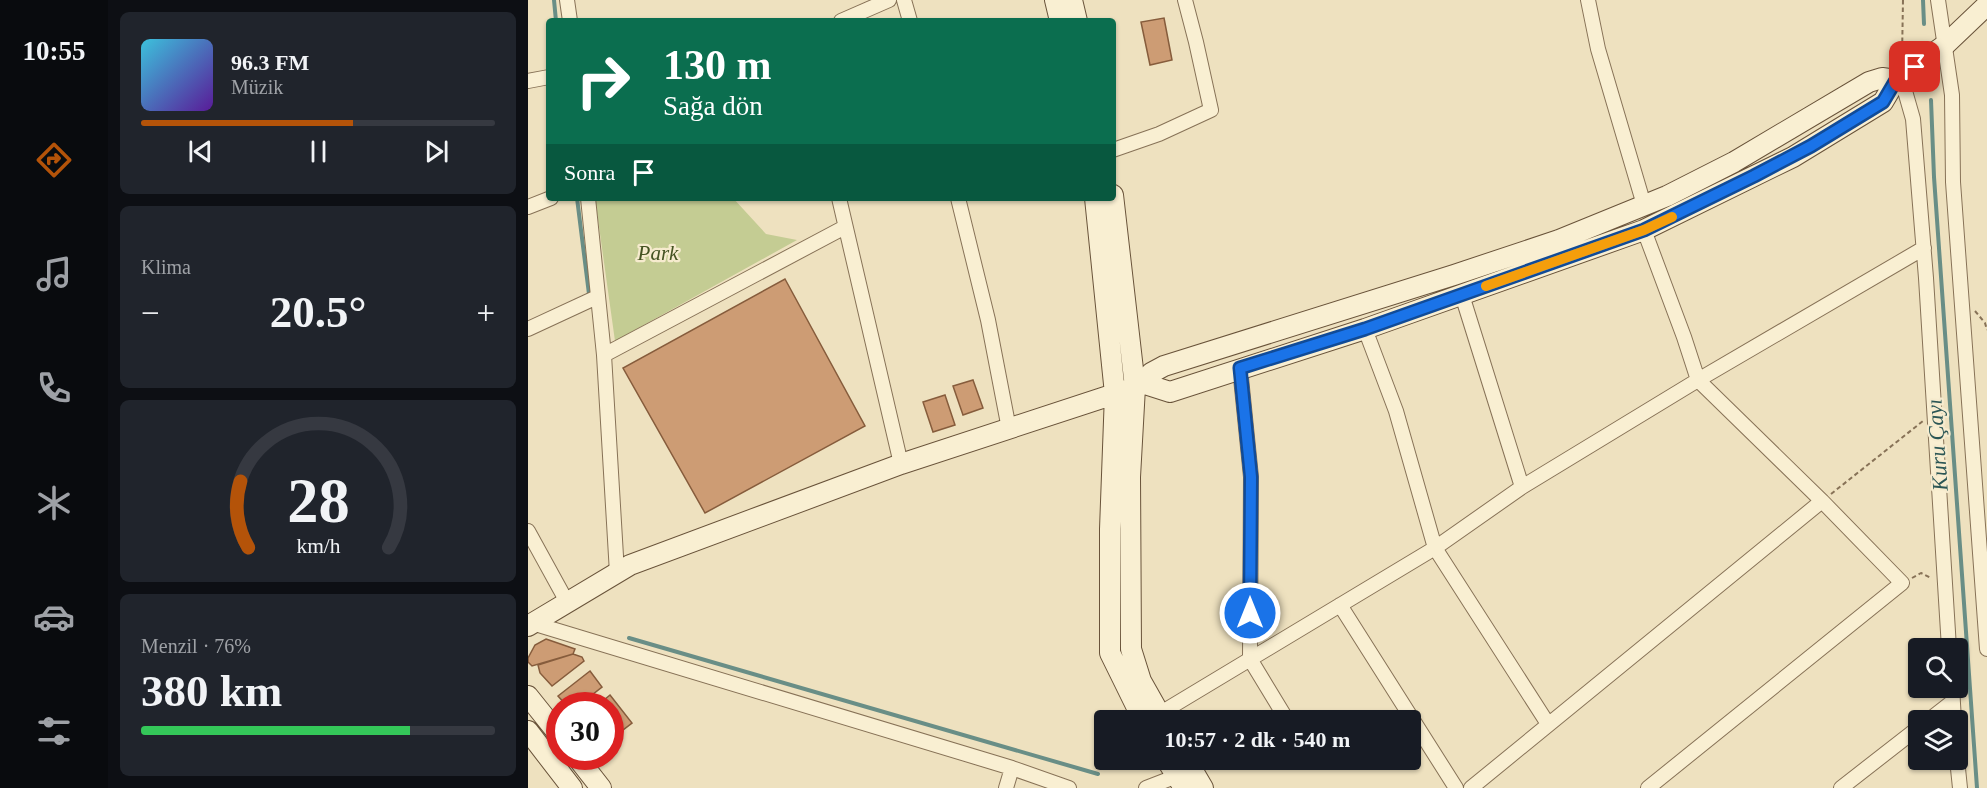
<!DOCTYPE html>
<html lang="tr">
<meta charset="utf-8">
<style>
:root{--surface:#171b24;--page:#20242c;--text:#f1f3f6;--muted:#9ea1a6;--line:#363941;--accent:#b45309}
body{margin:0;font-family:"Times New Roman",serif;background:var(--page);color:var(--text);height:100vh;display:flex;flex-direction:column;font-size:22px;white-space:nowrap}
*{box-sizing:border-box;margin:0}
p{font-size:20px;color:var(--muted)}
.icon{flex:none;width:33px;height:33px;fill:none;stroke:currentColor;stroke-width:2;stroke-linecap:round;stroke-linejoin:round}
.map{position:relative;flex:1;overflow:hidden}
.sheet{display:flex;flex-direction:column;gap:12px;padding:12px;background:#0d0f14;width:420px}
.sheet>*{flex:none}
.top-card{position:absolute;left:18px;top:18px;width:570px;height:183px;border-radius:6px;box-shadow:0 2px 4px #0004;background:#0b6e4f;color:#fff;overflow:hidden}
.controls{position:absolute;left:1380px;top:638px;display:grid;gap:12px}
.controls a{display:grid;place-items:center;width:60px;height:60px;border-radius:6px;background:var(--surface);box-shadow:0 2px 4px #0004;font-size:30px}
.speed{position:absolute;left:18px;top:692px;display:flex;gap:12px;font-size:30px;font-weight:700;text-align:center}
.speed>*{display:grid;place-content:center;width:78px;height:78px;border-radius:50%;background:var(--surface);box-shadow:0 2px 4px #0004;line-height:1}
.speed .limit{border:9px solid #d22;background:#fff;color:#111}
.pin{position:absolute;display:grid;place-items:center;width:51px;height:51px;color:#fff;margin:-26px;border-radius:12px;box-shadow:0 3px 9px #0006}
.me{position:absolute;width:66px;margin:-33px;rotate:0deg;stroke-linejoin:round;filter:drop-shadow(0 0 4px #0008)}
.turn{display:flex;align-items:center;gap:21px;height:126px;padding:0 18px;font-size:27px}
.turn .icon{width:78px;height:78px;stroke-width:2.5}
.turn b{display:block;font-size:42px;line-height:51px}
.then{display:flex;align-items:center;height:57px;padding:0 18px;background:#0003;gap:12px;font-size:22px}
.big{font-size:45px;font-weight:700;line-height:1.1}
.sheet .card{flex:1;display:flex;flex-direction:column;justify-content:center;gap:9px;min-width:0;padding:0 21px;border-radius:9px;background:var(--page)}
.sheet .dial{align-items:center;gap:0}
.dial svg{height:156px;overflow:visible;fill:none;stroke:var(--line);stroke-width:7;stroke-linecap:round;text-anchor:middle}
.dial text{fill:var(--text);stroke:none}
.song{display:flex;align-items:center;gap:18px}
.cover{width:72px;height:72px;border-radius:9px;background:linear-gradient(135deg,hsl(190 70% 55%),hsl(270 70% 35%))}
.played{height:6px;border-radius:3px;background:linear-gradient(90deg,var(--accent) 60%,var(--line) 60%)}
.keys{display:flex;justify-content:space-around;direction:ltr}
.heat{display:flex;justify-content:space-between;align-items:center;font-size:33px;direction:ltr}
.charge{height:9px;border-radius:4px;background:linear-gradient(90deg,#34c759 76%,var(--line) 0)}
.trip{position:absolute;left:566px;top:710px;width:327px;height:60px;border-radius:6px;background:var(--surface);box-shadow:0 2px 4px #0004;font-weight:700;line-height:60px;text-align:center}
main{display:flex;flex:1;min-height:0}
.dock{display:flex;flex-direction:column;width:108px;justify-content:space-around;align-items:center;background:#090b0e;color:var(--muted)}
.dock .icon{width:42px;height:42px}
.dock .current{color:var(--accent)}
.dock b{font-size:27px;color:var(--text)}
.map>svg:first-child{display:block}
.green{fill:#c4cc93}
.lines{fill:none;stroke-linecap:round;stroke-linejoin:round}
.stream{stroke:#698e86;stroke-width:4}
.building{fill:#cd9c74;stroke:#865c3c;stroke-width:1.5}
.street-casing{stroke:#877257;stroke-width:16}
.secondary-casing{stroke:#69533a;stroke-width:22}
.path{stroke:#877257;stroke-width:2;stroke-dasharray:4.5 3;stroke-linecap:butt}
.street{stroke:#f9efd2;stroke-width:14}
.secondary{stroke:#f9efd2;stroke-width:20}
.route-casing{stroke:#114b97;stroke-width:15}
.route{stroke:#1a73e8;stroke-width:10}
.slow{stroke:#f59e0b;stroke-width:10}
.labels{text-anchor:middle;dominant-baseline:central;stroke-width:4.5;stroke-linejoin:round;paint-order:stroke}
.park-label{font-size:21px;font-style:italic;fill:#455322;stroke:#f6ebce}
.water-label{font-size:22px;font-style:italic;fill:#2b5655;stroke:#f6ebce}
</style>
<main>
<nav class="dock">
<b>10:55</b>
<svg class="icon current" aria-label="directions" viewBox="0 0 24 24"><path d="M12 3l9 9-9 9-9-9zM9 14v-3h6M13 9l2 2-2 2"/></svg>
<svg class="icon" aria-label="music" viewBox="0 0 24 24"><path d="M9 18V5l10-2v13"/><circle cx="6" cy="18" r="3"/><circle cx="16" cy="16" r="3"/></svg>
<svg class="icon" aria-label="phone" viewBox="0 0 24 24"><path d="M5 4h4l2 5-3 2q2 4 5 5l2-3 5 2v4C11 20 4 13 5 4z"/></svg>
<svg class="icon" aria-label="climate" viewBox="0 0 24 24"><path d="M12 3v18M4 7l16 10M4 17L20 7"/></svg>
<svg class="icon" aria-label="car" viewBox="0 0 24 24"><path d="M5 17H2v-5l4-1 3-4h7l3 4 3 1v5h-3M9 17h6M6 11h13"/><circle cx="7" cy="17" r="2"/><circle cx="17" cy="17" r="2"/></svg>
<svg class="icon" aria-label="filters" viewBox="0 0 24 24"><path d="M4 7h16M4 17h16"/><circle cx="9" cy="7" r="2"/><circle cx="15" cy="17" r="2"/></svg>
</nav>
<section class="sheet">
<div class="card">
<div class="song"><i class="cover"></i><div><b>96.3 FM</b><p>Müzik</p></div></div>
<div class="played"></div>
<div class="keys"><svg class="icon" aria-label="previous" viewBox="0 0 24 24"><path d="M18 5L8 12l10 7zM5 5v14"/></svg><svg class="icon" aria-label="pause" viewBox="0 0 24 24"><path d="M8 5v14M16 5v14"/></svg><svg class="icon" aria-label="next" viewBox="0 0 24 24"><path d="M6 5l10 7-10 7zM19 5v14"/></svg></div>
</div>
<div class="card"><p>Klima</p>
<div class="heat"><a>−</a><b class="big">20.5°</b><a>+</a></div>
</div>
<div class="card dial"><svg viewBox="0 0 100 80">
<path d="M14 69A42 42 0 1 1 86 69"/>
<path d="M14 69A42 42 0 0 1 10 35" stroke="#b45309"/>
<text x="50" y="56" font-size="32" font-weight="700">28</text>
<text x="50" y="72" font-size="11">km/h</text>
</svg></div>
<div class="card"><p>Menzil · 76%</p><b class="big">380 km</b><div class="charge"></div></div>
</section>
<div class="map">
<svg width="1459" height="788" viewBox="0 0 1459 788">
<rect width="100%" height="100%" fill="#eee1bf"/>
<!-- green -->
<path class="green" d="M67,198h138l33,36 31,6 -182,101z"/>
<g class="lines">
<!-- stream -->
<path class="stream" d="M26,0l2,21
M1395,0l1,24
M1403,100l3,77 43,611
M49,198l12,96
M101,638l469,136"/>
</g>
<!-- building -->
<path class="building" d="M636,18l8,42 -22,5 -9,-43z
M257,279l80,147 -160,87 -82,-145z
M445,380l10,28 -20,7 -10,-29z
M417,395l10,30 -22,7 -10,-30z
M18,639l29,10 -2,5 -41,12 -4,-4v-4l7,-13z
M45,654l9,3 2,4 -32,25 -12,-13 -2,-8z
M62,671l12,16 -23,18h-13l-8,-9z
M82,695l22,28 -22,17v-35h-12z"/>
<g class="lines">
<defs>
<path id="street" d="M39,0l3,21
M376,0l6,21
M1060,0l10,49 46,156
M1410,0l14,95 1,87 34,467
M313,21l48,-21
M1373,77l12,42 13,159 23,370
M0,81l21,-4
M585,150l46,-16 52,-24 -15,-68 -11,-42
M60,198l16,157 13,218
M311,198l62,266
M430,198l30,122 21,109
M0,207l23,-9
M934,295l60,192
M0,329l69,-32
M837,329l31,82 39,137 113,176
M76,355l241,-128
M712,368l11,109 -1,182 37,61
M0,531l39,71
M812,605l116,183
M4,623l480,145 57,20
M1424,687l2,33
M631,714l276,-166 87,-61 176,-107 226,-132
M1401,720l23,-18
M1429,759l3,29
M478,788l6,-20
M618,788l31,-12
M943,788l351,-287 -124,-121 -14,-43 -40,-107
M1120,788l254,-205 -80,-82
M1313,788l77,-60"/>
<path id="secondary" d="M527,0l5,21
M544,0l5,21
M585,195l22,192 -5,90 1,172 10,32 22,39
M567,198l20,196 -5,135v124l33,67
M617,384l25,8 195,-63 279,-99 149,-73 90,-55 13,-22 49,-35 42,-40
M0,626l102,-61 271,-101 244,-80 6,-11 13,-7 290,-91 105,-35 108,-44 67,-34 135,-80 13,-4 14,2
M0,696l32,40
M0,731l44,57
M48,756l25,32
M638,759l18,29
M658,759l17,29"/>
</defs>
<!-- street casing -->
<use href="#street" class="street-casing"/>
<!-- secondary casing -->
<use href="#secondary" class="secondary-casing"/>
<!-- path -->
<path class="path" d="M1374,57l1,-57
M1447,311l10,12 2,7
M1303,494l92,-73
M1384,578l9,-5 10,5"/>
<!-- street -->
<use href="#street" class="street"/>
<!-- secondary -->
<use href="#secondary" class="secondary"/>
</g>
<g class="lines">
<defs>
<path id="route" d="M722,613l1,-136 -11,-109 125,-39 279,-99 110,-54 57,-30 72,-44 13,-22 19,-13"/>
</defs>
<!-- route casing -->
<use href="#route" class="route-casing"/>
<!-- route -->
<use href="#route" class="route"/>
<!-- slow -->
<path class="slow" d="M958,286l158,-56 28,-13"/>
</g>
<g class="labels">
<!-- park labels -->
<g class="park-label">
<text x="130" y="253">Park</text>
</g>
<!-- water labels -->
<g class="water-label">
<text transform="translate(1409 445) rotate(-94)">Kuru Çayı</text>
</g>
</g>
</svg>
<div class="controls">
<a><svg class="icon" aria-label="search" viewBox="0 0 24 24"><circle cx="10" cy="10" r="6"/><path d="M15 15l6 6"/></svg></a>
<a><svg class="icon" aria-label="layers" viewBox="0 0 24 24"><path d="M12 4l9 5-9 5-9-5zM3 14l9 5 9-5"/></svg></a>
</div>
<div class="speed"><div class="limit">30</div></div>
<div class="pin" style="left:1387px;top:67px;background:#d93025"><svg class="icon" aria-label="arrive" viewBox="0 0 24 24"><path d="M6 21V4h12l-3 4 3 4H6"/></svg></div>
<svg class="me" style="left:722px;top:613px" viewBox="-20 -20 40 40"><circle r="17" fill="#1a73e8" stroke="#fff" stroke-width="3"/><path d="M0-11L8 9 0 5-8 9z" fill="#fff"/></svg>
<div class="trip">10:57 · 2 dk · 540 m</div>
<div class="top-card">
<div class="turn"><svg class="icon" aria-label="right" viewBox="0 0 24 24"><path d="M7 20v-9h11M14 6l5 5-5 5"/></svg><div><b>130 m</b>Sağa dön</div></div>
<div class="then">Sonra<svg class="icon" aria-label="arrive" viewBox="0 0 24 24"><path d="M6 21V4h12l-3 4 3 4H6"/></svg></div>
</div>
</div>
</main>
